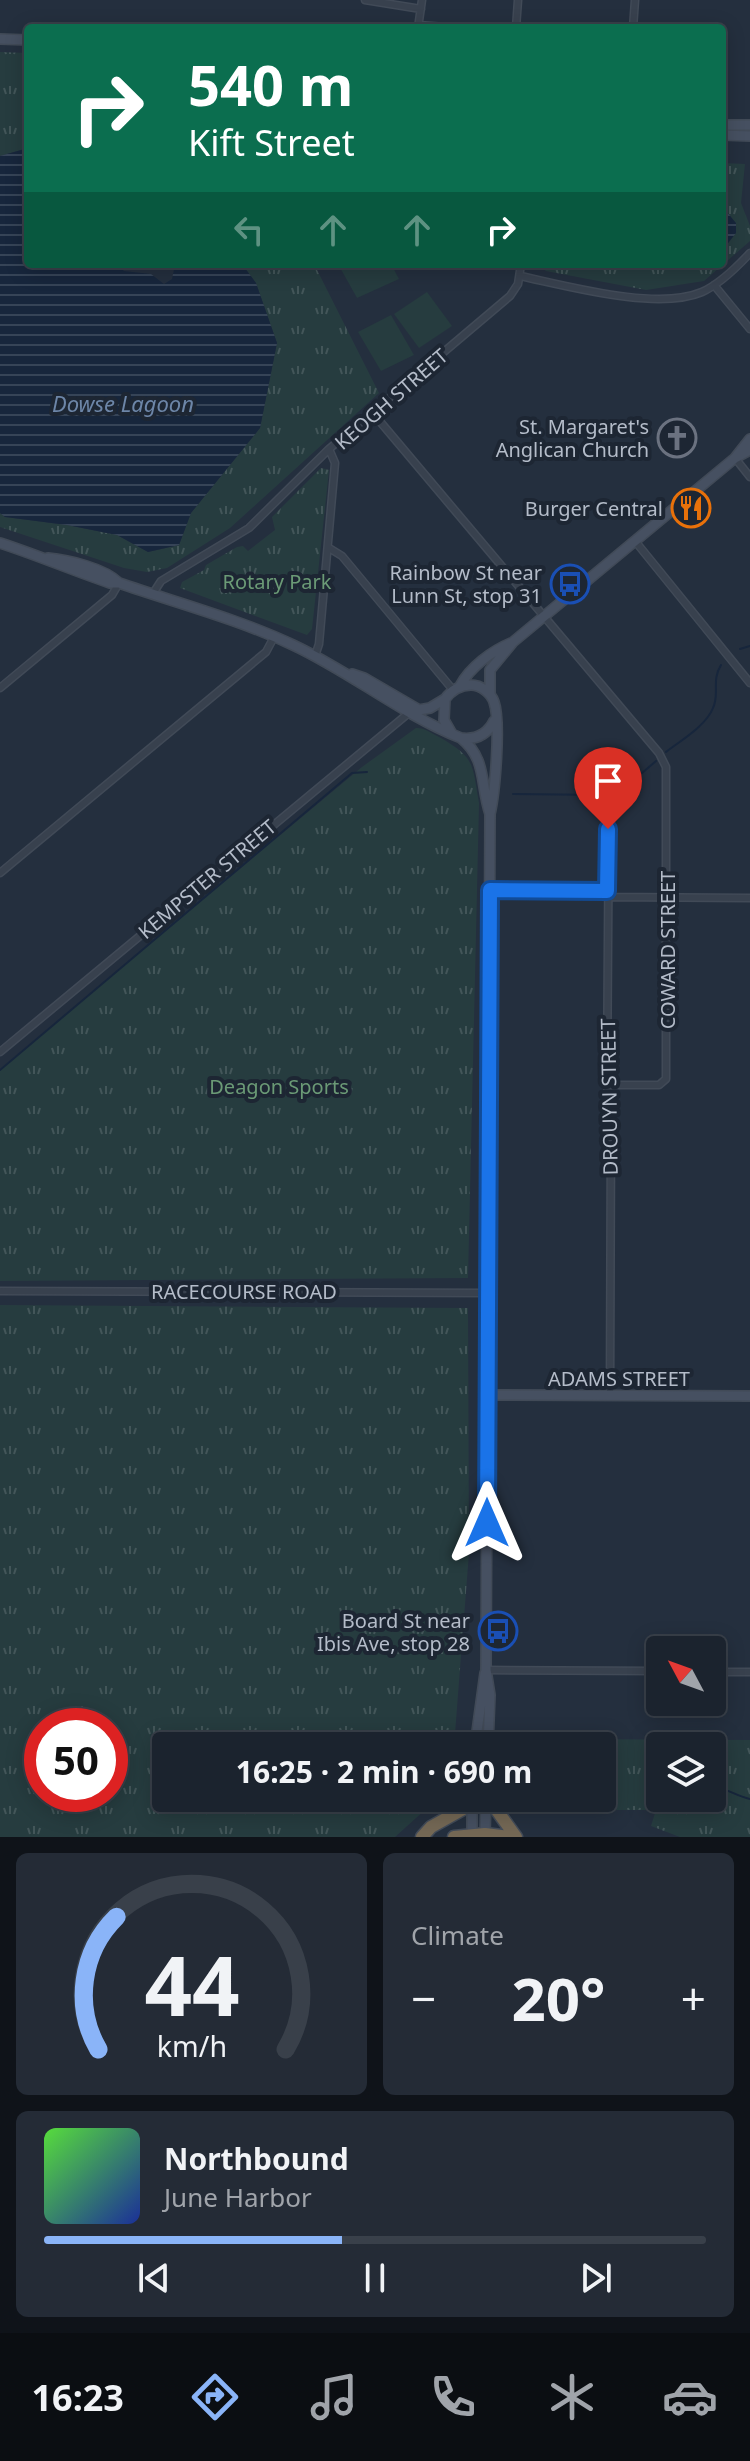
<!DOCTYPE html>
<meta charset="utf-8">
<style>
:root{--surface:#1b232e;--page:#242b36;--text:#f1f3f6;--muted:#a0a4aa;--line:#39404a;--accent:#8ab4f8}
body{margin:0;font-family:"Noto Sans",sans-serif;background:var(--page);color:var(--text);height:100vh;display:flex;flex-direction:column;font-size:30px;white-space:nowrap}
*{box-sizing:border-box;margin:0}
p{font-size:26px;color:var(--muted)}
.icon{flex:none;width:44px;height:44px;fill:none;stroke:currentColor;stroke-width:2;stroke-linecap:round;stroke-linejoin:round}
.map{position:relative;height:1837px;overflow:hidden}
.drawer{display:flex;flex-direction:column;gap:16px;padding:16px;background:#0f1319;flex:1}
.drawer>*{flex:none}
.hud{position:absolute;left:24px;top:24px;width:702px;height:244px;border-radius:8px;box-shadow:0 4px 20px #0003,0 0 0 2px var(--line);background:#0b6e4f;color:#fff;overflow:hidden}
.needle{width:52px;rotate:311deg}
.fabs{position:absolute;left:646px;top:1636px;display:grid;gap:16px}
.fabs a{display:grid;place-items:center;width:80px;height:80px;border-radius:8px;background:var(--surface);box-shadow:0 4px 20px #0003,0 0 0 2px var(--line);font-size:40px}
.speed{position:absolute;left:24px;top:1708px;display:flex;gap:16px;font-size:40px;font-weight:700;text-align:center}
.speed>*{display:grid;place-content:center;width:104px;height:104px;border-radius:50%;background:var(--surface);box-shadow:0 4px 20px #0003,0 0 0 2px var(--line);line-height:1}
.speed .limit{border:12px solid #d22;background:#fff;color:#111}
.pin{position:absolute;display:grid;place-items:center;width:68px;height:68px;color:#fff;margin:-82px -34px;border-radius:50% 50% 50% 0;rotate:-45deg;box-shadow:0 0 8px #0007}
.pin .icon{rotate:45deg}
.me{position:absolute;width:88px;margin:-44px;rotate:0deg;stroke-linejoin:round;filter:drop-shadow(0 0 6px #0008)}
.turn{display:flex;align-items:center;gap:28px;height:168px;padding:0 32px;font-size:36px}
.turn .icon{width:104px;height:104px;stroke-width:2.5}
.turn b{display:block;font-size:56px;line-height:68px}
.lanes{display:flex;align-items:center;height:76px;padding:0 32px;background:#0003;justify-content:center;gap:40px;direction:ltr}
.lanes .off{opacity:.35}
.big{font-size:60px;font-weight:700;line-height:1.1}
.drawer .widget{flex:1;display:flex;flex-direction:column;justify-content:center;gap:12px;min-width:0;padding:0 28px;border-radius:12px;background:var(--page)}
.drawer .dial{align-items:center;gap:0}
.dial svg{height:208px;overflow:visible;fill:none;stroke:var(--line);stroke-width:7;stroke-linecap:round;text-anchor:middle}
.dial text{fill:var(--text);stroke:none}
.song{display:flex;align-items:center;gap:24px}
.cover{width:96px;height:96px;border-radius:12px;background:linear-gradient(135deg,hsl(110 70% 55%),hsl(230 70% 35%))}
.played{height:8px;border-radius:4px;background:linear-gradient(90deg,var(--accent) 45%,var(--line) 45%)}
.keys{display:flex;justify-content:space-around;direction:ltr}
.heat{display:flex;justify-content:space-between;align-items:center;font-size:44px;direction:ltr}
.drawer .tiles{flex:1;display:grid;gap:16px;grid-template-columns:1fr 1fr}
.widget:last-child{grid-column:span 2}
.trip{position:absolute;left:152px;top:1732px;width:464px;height:80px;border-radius:8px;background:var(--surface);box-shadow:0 4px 20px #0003,0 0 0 2px var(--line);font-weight:700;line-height:80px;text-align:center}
.tab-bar{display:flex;height:128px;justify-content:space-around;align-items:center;background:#0b0e12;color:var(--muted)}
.tab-bar .icon{width:56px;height:56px}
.tab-bar .active{color:var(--accent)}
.tab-bar b{font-size:36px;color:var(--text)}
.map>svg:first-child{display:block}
.green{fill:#263c3f}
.park{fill:url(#park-tufts);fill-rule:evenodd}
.water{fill:url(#water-rules)}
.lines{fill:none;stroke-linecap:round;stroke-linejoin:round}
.stream{stroke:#17263c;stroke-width:2}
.street-casing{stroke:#414a57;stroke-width:9}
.secondary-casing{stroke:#414a57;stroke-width:12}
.highway-casing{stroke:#434c59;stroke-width:15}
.street{stroke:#38414e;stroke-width:6}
.secondary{stroke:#465061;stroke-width:9}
.highway{stroke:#746855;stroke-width:12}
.route-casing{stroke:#114b97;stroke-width:20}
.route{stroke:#1a73e8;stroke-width:14}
.labels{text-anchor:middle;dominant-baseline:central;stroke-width:8;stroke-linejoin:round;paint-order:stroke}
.street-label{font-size:20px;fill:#b4bcc9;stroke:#1d2633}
.poi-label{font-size:20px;fill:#b4bcc9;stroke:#1d2633;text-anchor:end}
.park-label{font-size:20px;fill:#6b9a76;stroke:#1d2633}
.water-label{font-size:22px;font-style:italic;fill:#6d86a8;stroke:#1d2633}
</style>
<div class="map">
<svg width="750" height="1837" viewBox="0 0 750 1837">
<defs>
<pattern id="park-tufts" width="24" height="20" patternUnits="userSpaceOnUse" patternTransform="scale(2)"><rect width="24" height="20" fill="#263c3f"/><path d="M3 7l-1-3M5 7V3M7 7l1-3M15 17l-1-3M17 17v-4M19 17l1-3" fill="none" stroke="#435659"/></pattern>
<pattern id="water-rules" width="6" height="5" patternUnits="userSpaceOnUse" patternTransform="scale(2)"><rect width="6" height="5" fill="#17263c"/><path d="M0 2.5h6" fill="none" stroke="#364457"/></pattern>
</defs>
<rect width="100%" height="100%" fill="#242f3e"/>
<!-- green -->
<path class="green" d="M338,264h53l8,15 -42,19z
M427,292l25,34 -33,22 -25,-34z
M391,315l23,40 -33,16 -23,-39z"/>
<!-- park -->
<path class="park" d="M0,52l28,1v95l-28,8z
M722,163l23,1 -4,39 9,23v15l-46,40 -58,9 -100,-19 -8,-7h184z
M242,264h72l65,129 -149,135 -63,40 -20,4 -23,-4 -124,-41v-14l5,4 62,8 50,10 31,17 31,-7 12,-32 69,-85 17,-85 -21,-60z
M321,468l8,2 -17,159 -5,6 -127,-47 2,-6 22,-12 2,-5 31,-18 6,-1 5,5 27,-21 -3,-13z
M416,728c9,0 15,5 23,9 37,21 33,27 40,66l-11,475 -468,3v-212l362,-302z
M0,1305l468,3 1,245 -15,193h-288v52h272l-43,39h-395zM42,1726h68v68h-68z
M550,1739l200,1v97h-70l-29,-11 5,-16h-40l-1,-10 -36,1v-3h23v-52h-52zM660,1746h52v52h-52z"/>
<!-- water -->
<path class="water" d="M28,148v116h89l7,7 27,3 13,10 8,-5 3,-15h67l14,19 21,60 -17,85 -69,85 -12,32 -31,7 -31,-17 -50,-10 -62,-8 -5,-4v-357z
M722,206l14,17v10l-14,18z"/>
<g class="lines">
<!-- stream -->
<path class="stream" d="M740,649l10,-3
M666,752c14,-11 40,-26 47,-44 7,-15 -2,-27 8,-43
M513,794l91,1
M609,794l18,-8 29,-25
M0,1070l352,-297 15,-1
M712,1786c14,2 24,10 38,13"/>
<defs>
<path id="street" d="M365,0l56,9
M418,25l41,3
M418,28l4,-28
M516,28l2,-28
M633,28l2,-28
M520,276c48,10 137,35 182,16 18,-8 35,-25 48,-39
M714,285l36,44
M372,412l287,341 7,14v312l-7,6h-52
M735,458l15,19
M635,541l115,142
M329,548l13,8 111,134
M152,595l9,-14 88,-53 80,-79 181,-153 8,-12 3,-20
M315,656l4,-12 16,-181 -6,-14
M0,688l112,-93 7,-12
M609,799l-2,286 4,36 -1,275
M0,873l266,-221 8,-15
M490,890l117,1
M607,897l143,1
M0,1052l410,-340
M0,1291l488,2
M486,1670l174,1
M712,1672h38"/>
<path id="secondary" d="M0,39l28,1
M722,125h28
M722,135l28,1
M735,458l15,-19
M0,543c37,12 72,27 110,40h9c58,20 119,36 174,62 58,27 108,69 168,93 15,2 26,-3 33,-17
M48,558c20,2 56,10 71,25
M352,674l12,4 55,32 11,-2 15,-9
M460,686c10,-19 32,-35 51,-43
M490,695v-25l23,-28 222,-184 15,-8
M452,734l-8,-14 1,-21c6,-8 14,-14 26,-14 10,0 20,8 23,17 7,20 1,91 -4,112l-4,856 4,25 -2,51
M461,738c26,21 19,46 29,76
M488,1395l262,1
M475,1746l10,-73
M485,1834l1,-36
M472,1835v-37"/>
<path id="highway" d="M488,1798l28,39
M422,1837l9,-10 41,-23
M454,1837l31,-3 25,3"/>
</defs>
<!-- street casing -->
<use href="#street" class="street-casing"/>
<!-- secondary casing -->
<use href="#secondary" class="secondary-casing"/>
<!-- highway casing -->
<use href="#highway" class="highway-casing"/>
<!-- street -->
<use href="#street" class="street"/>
<!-- secondary -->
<use href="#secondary" class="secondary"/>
<!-- highway -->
<use href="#highway" class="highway"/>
</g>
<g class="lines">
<defs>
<path id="route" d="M487,1523l3,-633 117,1 1,-62"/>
</defs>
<!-- route casing -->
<use href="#route" class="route-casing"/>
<!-- route -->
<use href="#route" class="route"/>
</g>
<!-- icons -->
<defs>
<symbol id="church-ring" viewBox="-11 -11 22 22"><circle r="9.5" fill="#1d2633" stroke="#6b7280" stroke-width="1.5"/><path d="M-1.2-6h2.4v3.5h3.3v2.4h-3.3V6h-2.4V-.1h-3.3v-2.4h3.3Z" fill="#6b7280"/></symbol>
<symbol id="restaurant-ring" viewBox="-11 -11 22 22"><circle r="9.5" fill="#1d2633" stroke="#e8710a" stroke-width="1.5"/><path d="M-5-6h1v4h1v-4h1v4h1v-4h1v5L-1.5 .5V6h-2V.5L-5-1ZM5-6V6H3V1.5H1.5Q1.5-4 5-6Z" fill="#e8710a"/></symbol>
<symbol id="bus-ring" viewBox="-11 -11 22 22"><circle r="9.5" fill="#1d2633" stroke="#1a4fb4" stroke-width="1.5"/><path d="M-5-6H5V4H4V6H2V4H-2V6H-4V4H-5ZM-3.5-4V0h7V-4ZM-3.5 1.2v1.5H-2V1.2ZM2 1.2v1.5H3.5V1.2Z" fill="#1a4fb4"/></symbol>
</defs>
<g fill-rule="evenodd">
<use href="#church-ring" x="655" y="416" width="44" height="44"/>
<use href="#restaurant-ring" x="669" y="486" width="44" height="44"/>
<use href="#bus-ring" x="548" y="562" width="44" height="44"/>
<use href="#bus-ring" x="476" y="1609" width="44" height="44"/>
</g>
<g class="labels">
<!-- street labels -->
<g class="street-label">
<text transform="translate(391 399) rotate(-41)">KEOGH STREET</text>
<text transform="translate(207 879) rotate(-40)">KEMPSTER STREET</text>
<text transform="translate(667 950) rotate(-90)">COWARD STREET</text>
<text transform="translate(609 1097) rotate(-91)">DROUYN STREET</text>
<text x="244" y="1291">RACECOURSE ROAD</text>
<text x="619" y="1378">ADAMS STREET</text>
</g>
<!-- poi labels -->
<g class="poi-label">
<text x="649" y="426">St. Margaret's<tspan x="649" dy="23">Anglican Church</tspan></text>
<text x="663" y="508">Burger Central</text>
<text x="542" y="572">Rainbow St near<tspan x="542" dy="23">Lunn St, stop 31</tspan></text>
<text x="470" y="1620">Board St near<tspan x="470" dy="23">Ibis Ave, stop 28</tspan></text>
</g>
<!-- park labels -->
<g class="park-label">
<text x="277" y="581">Rotary Park</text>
<text x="279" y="1086">Deagon Sports</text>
</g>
<!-- water labels -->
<g class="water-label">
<text x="123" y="403">Dowse Lagoon</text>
</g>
</g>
</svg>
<div class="fabs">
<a><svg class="needle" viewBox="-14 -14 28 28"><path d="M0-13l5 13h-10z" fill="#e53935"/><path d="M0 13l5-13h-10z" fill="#a0a4aa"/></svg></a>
<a><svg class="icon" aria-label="layers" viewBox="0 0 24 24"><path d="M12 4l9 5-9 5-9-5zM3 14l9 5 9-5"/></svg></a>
</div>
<div class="speed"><div class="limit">50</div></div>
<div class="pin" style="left:608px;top:829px;background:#d93025"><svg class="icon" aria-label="arrive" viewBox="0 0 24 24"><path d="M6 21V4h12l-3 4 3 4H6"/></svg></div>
<svg class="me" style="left:487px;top:1523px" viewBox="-20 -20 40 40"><path d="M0-17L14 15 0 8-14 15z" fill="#1a73e8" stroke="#fff" stroke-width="4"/></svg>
<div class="trip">16:25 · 2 min · 690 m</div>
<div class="hud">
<div class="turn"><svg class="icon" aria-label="right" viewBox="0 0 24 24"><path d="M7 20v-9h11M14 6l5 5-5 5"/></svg><div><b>540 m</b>Kift Street</div></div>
<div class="lanes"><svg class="icon off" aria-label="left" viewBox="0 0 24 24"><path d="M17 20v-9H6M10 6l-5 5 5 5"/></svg><svg class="icon off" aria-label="ahead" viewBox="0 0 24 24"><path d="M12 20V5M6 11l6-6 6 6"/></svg><svg class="icon off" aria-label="ahead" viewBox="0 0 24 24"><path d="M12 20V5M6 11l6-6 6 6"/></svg><svg class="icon" aria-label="right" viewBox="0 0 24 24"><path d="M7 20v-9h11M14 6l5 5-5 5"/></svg></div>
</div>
</div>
<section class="drawer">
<div class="tiles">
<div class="widget dial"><svg viewBox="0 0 100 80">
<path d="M14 69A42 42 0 1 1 86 69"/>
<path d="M14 69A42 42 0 0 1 21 18" stroke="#8ab4f8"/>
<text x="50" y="56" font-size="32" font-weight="700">44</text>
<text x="50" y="72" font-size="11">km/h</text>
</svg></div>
<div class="widget"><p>Climate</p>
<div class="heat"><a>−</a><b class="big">20°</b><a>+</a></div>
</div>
<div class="widget">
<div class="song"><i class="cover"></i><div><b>Northbound</b><p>June Harbor</p></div></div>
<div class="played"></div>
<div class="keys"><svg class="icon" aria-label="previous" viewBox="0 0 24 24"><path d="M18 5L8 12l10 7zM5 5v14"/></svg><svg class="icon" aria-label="pause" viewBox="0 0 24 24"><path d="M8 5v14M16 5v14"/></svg><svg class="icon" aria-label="next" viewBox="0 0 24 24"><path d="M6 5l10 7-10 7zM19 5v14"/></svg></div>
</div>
</div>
</section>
<nav class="tab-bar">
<b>16:23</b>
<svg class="icon active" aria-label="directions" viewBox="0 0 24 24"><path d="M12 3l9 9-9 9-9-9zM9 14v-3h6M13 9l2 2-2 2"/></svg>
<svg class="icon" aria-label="music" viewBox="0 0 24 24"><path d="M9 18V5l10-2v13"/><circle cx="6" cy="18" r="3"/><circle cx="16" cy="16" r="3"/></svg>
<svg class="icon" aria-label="phone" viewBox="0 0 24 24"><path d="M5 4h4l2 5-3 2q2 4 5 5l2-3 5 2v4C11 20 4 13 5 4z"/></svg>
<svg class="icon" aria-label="climate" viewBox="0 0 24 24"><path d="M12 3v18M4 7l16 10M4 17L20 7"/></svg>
<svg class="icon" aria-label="car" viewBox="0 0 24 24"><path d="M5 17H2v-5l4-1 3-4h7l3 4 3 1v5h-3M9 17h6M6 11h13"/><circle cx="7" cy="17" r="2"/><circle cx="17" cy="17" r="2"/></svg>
</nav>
